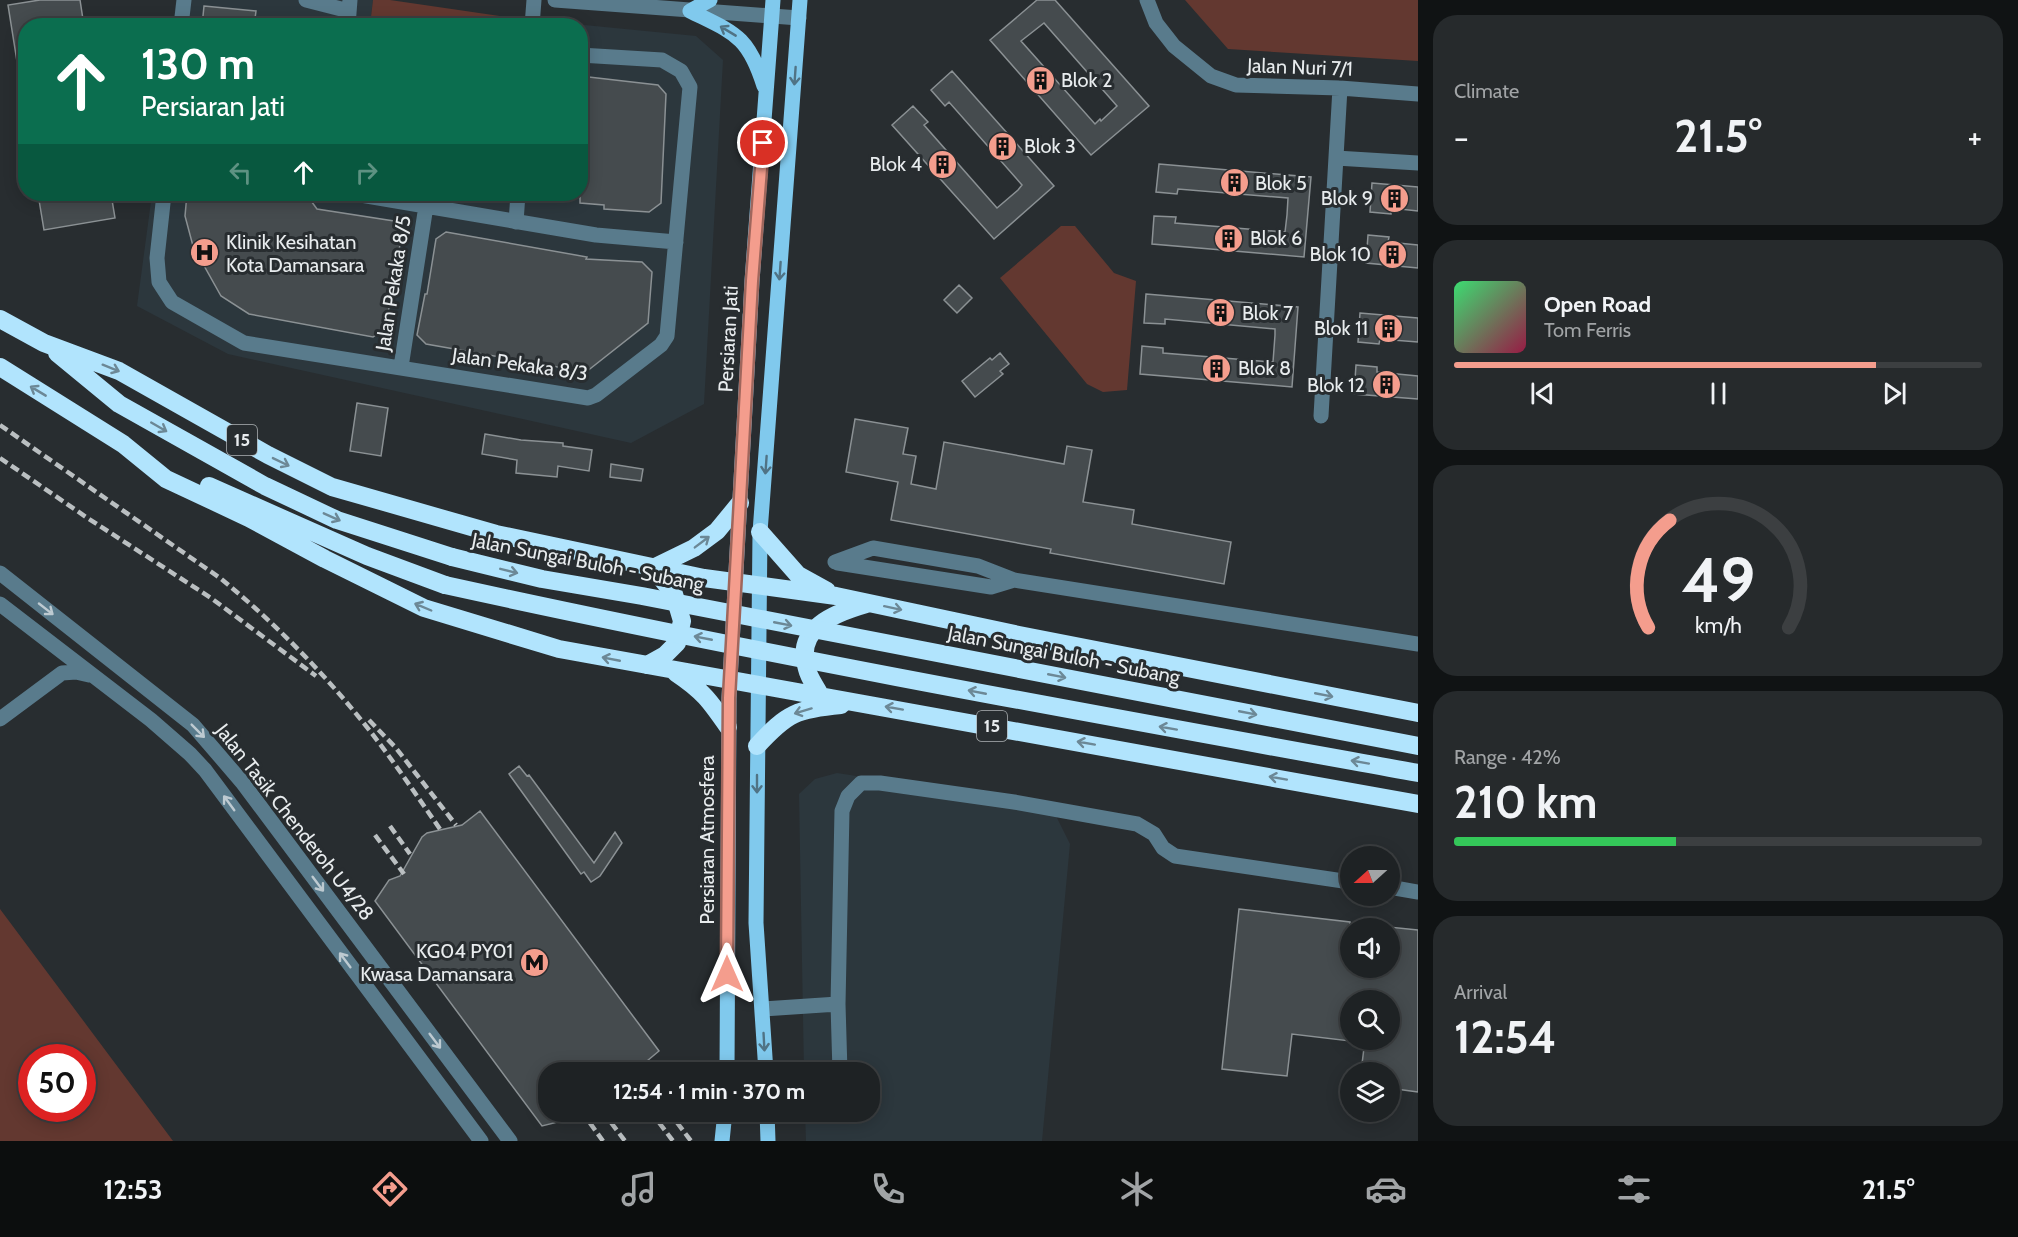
<!DOCTYPE html>
<meta charset="utf-8">
<style>
:root{--surface:#1e2224;--page:#262a2c;--text:#f1f3f6;--muted:#a1a4a6;--line:#3c3f41;--accent:#f49d8d}
body{margin:0;font-family:Cabin,sans-serif;background:var(--page);color:var(--text);height:100vh;display:flex;flex-direction:column;font-size:22px;white-space:nowrap}
*{box-sizing:border-box;margin:0}
p{font-size:20px;color:var(--muted)}
.icon{flex:none;width:33px;height:33px;fill:none;stroke:currentColor;stroke-width:2;stroke-linecap:round;stroke-linejoin:round}
.map{position:relative;flex:1;overflow:hidden}
.details{display:flex;flex-direction:column;gap:15px;padding:15px;background:#101314;width:600px}
.details>*{flex:none}
.banner{position:absolute;left:18px;top:18px;width:570px;height:183px;border-radius:24px;box-shadow:0 3px 15px #0003,0 0 0 2px var(--line);background:#0b6e4f;color:#fff;overflow:hidden}
.needle{width:39px;rotate:249deg}
.controls{position:absolute;left:1340px;top:846px;display:grid;gap:12px}
.controls a{display:grid;place-items:center;width:60px;height:60px;border-radius:50%;background:var(--surface);box-shadow:0 3px 15px #0003,0 0 0 2px var(--line);font-size:30px}
.speed{position:absolute;left:18px;top:1044px;display:flex;gap:12px;font-size:30px;font-weight:700;text-align:center}
.speed>*{display:grid;place-content:center;width:78px;height:78px;border-radius:50%;background:var(--surface);box-shadow:0 3px 15px #0003,0 0 0 2px var(--line);line-height:1}
.speed .limit{border:9px solid #d22;background:#fff;color:#111}
.pin{position:absolute;display:grid;place-items:center;width:51px;height:51px;color:#fff;margin:-26px;border:3px solid #fff;border-radius:50%;box-shadow:0 2px 6px #0007}
.me{position:absolute;width:66px;margin:-33px;rotate:0deg;stroke-linejoin:round;filter:drop-shadow(0 0 4px #0008)}
.turn{display:flex;align-items:center;gap:21px;height:126px;padding:0 24px;font-size:27px}
.turn .icon{width:78px;height:78px;stroke-width:2.5}
.turn b{display:block;font-size:42px;line-height:51px}
.lanes{display:flex;align-items:center;height:57px;padding:0 24px;background:#0003;justify-content:center;gap:30px;direction:ltr}
.lanes .off{opacity:.35}
.big{font-size:45px;font-weight:700;line-height:1.1}
.details .tile{flex:1;display:flex;flex-direction:column;justify-content:center;gap:9px;min-width:0;padding:0 21px;border-radius:24px;background:var(--page)}
.details .dial{align-items:center;gap:0}
.dial svg{height:156px;overflow:visible;fill:none;stroke:var(--line);stroke-width:7;stroke-linecap:round;text-anchor:middle}
.dial text{fill:var(--text);stroke:none}
.song{display:flex;align-items:center;gap:18px}
.cover{width:72px;height:72px;border-radius:9px;background:linear-gradient(135deg,hsl(140 70% 55%),hsl(340 70% 35%))}
.played{height:6px;border-radius:3px;background:linear-gradient(90deg,var(--accent) 80%,var(--line) 80%)}
.keys{display:flex;justify-content:space-around;direction:ltr}
.heat{display:flex;justify-content:space-between;align-items:center;font-size:33px;direction:ltr}
.charge{height:9px;border-radius:4px;background:linear-gradient(90deg,#34c759 42%,var(--line) 0)}
.trip{position:absolute;left:538px;top:1062px;width:342px;height:60px;border-radius:24px;background:var(--surface);box-shadow:0 3px 15px #0003,0 0 0 2px var(--line);font-weight:700;line-height:60px;text-align:center}
.dock{display:flex;height:96px;justify-content:space-around;align-items:center;background:#0c0e0e;color:var(--muted)}
.dock .icon{width:42px;height:42px}
.dock .selected{color:var(--accent)}
.dock b{font-size:27px;color:var(--text)}
main{display:flex;flex:1;min-height:0}
.map>svg:first-child{display:block}
.built{fill:#2c373d}
.green{fill:#633830;fill-rule:evenodd}
.building{fill:#454b4e;stroke:#8b9194;stroke-width:1.5;fill-rule:evenodd}
.lines{fill:none;stroke-linecap:round;stroke-linejoin:round}
.minor{stroke:#597b8c;stroke-width:15}
.major{stroke:#80c9ed;stroke-width:15}
.highway{stroke:#b1e4fd;stroke-width:18}
.rail{stroke:#babfc1;stroke-width:4.5;stroke-dasharray:9 4.5;stroke-linecap:butt}
.highway-bridge{stroke:#b1e4fd;stroke-width:18}
.oneway{stroke:#507385}
.oneway2{stroke:#6c8896}
.oneway3{stroke:#bdcad1}
.route-casing{stroke:#9f665c;stroke-width:15}
.route{stroke:#f49d8d;stroke-width:10}
.labels{text-anchor:middle;dominant-baseline:central;stroke-width:6;stroke-linejoin:round;paint-order:stroke}
.shield{fill:#282d30;stroke:#aeb3b5;stroke-width:1.5}
.shield-label{font-size:18px;font-weight:bold;fill:#e8ecee}
.street-label{font-size:20px;fill:#e8ecee;stroke:#282d30}
.poi-label{font-size:20px;fill:#e8ecee;stroke:#282d30;text-anchor:start}
</style>
<main>
<div class="map">
<svg width="1418" height="1141" viewBox="0 0 1418 1141">
<rect width="100%" height="100%" fill="#282d30"/>
<!-- built -->
<path class="built" d="M176,0h197l-3,25 -197,1z
M513,18l183,18 27,24 -19,344 -73,39 -403,-89 -91,-48 15,-112h428v-168l-68,-1z
M837,773l214,33 19,38 -28,297h-236l-1,-29h65v-40h-66l-5,-278 16,-15z"/>
<!-- green -->
<path class="green" d="M373,0h17l123,18 -1,7h-142z
M1185,0h233v61l-190,-12z
M1061,226h14l39,47 22,8 -9,109 -24,2 -16,-8 -87,-106z
M0,909l173,232h-173zM32,1058h50v50h-50z"/>
<!-- building -->
<path class="building" d="M40,0h40l4,26h-58v48h-7l-11,-69z
M1037,0h18l94,106 -58,49 -101,-115zM1044,23l73,83 -16,15 -1,-2 -5,5 -74,-83z
M204,6l52,5 -2,15h-52z
M952,71l102,115 -60,53 -102,-114 21,-19 15,16 -4,3 73,83 21,-18 4,-5 -73,-83 -4,4 -14,-16z
M580,76l78,9 8,9 -5,109 -12,9 -45,-3v-4l-24,-2z
M1159,164l152,13 -7,80 -152,-13 2,-28 22,1 -1,6 110,9 2,-17 1,-17 -110,-9 -1,5 -21,-2z
M1372,183l46,4v24l-27,-3v6l-21,-2z
M38,194h73l4,24 -71,12z
M187,194h119l11,15 77,12 9,12 -13,53 3,1 -8,42 -12,8 -124,-23 -28,-18 -28,-50 -8,-30z
M446,232l141,25 -1,2 56,3 10,10 -4,51 -62,49 -160,-28 -9,-9 8,-41h2l9,-55z
M1368,235l21,2 -1,5 30,3v23l-52,-5z
M959,285l13,13 -15,15 -13,-13z
M1146,294l152,13 -6,80 -152,-13 2,-28 21,2v5l110,9 2,-27v-6l-110,-10v5l-21,-1z
M1360,313l58,5v24l-38,-3 -1,5 -21,-2z
M1000,353l9,11 -9,7 3,3 -28,23 -13,-16 28,-23 2,2z
M1356,365l21,2v5l41,4v23l-64,-5z
M357,403l31,5 -7,48 -31,-5z
M855,419l53,9 -5,26 13,2 -5,28 25,5 8,-47 120,22 3,-18 25,4 -9,52 51,8 -2,14 99,18 -7,42 -174,-31 1,-4 -160,-29 7,-38 -52,-10z
M485,434l36,6 42,3v3l29,4 -3,21 -31,-5 -1,11 -41,-4 1,-13 -35,-6z
M611,464l32,5 -2,12 -31,-4z
M519,766l8,10 2,-1 65,88 21,-31 7,11 -22,33 -9,6 -7,-10 -3,2 -72,-100z
M480,811l179,240 -18,15 -4,6h-88v40h33v4l-40,10 -167,-225 14,-21 11,-4 22,-39 5,-4 35,-8z
M1239,909l111,13v46h39v-41l29,3v162l-29,-4v-16h-28l4,-32h24v-40h-39v41l-58,-7 -5,42 -65,-7z"/>
<g class="lines">
<!-- minor -->
<path class="minor" d="M306,0l43,11
M555,0l244,18
M1147,0l9,23 18,23 37,30 25,9 104,3 78,6
M181,26l3,-26
M348,26l2,-26
M532,26l2,-26
M1336,158l82,5
M164,194l-7,64 2,24 13,20 72,41 344,55 8,-3 65,-50 6,-9 23,-249 -9,-16 -19,-11 -82,-5
M355,194l241,41 80,7
M516,222l2,-28
M401,367l25,-161
M1321,416l19,-328
M835,562l38,-14 105,18 36,14 404,64
M838,563l153,24 23,-7
M0,573l193,152 49,57 268,359
M0,604l151,116 39,34 15,16 276,371
M0,719l62,-46 14,-1 13,3
M1389,887l29,5
M838,1004l2,68
M763,1009l75,-5 4,-193 6,-15 13,-13h19l134,19 123,22 17,10 9,14 12,8 175,26
M842,1112v4"/>
<!-- major -->
<path class="major" d="M690,11c44,22 58,24 74,75
M690,11l20,-11
M727,1072l2,-374 23,-417 21,-281
M766,1072l-10,-149 4,-391 40,-532
M767,1112l1,29
M722,1141l3,-29"/>
<!-- highway -->
<path class="highway" d="M0,319l44,24 75,28 149,84 64,32 164,47 208,44 132,18 183,39 399,78
M57,353l62,51 146,82 72,34 115,37
M0,367l123,77 43,35 83,39 76,41 99,49 135,41 859,155
M209,486l158,70 78,29
M760,532l38,43 29,16
M653,568l41,-20 23,-17 23,-28
M647,665l18,-10 12,-12 5,-22 -8,-27 -21,-26
M676,673c27,18 34,28 52,54
M820,695c-4,-8 -11,-17 -13,-26 -13,-41 28,-56 59,-65
M757,746c30,-33 40,-37 84,-41"/>
<!-- rail -->
<path class="rail" d="M0,425l220,153c49,40 93,84 133,132 32,38 59,79 87,119
M0,458l86,59 125,81 105,78
M369,720l27,28 60,77
M390,826l20,28
M375,835l29,39
M640,1071l1,1
M582,1112l21,29
M603,1112l22,29
M651,1112l22,29
M669,1112l22,29"/>
<!-- highway-bridge -->
<path class="highway-bridge" d="M452,557l90,22 100,17 776,150
M445,585c323,71 648,129 973,188"/>
</g>
<!-- one-way arrows -->
<defs><path id="oneway-shaft" d="M-6 0H5M1.5-3L5.5 0L1.5 3" fill="none" stroke-width="1.6" stroke-linecap="round" stroke-linejoin="round" transform="scale(1.5)"/></defs>
<g class="oneway">
<use href="#oneway-shaft" transform="translate(728 31) rotate(-149)"/>
<use href="#oneway-shaft" transform="translate(795 76) rotate(94)"/>
<use href="#oneway-shaft" transform="translate(780 271) rotate(94)"/>
<use href="#oneway-shaft" transform="translate(766 465) rotate(94)"/>
<use href="#oneway-shaft" transform="translate(757 784) rotate(90)"/>
<use href="#oneway-shaft" transform="translate(764 1042) rotate(87)"/>
</g>
<g class="oneway2">
<use href="#oneway-shaft" transform="translate(111 368) rotate(22)"/>
<use href="#oneway-shaft" transform="translate(38 391) rotate(-149)"/>
<use href="#oneway-shaft" transform="translate(159 427) rotate(30)"/>
<use href="#oneway-shaft" transform="translate(281 462) rotate(26)"/>
<use href="#oneway-shaft" transform="translate(332 517) rotate(24)"/>
<use href="#oneway-shaft" transform="translate(702 542) rotate(-37)"/>
<use href="#oneway-shaft" transform="translate(509 571) rotate(14)"/>
<use href="#oneway-shaft" transform="translate(423 607) rotate(-157)"/>
<use href="#oneway-shaft" transform="translate(893 608) rotate(12)"/>
<use href="#oneway-shaft" transform="translate(783 624) rotate(11)"/>
<use href="#oneway-shaft" transform="translate(703 638) rotate(-169)"/>
<use href="#oneway-shaft" transform="translate(611 659) rotate(-169)"/>
<use href="#oneway-shaft" transform="translate(1057 676) rotate(11)"/>
<use href="#oneway-shaft" transform="translate(977 692) rotate(-169)"/>
<use href="#oneway-shaft" transform="translate(1324 695) rotate(11)"/>
<use href="#oneway-shaft" transform="translate(894 708) rotate(-170)"/>
<use href="#oneway-shaft" transform="translate(803 711) rotate(163)"/>
<use href="#oneway-shaft" transform="translate(1248 713) rotate(11)"/>
<use href="#oneway-shaft" transform="translate(1168 728) rotate(-170)"/>
<use href="#oneway-shaft" transform="translate(1086 743) rotate(-170)"/>
<use href="#oneway-shaft" transform="translate(1360 762) rotate(-170)"/>
<use href="#oneway-shaft" transform="translate(1278 778) rotate(-170)"/>
</g>
<g class="oneway3">
<use href="#oneway-shaft" transform="translate(46 609) rotate(38)"/>
<use href="#oneway-shaft" transform="translate(198 731) rotate(45)"/>
<use href="#oneway-shaft" transform="translate(229 803) rotate(-126)"/>
<use href="#oneway-shaft" transform="translate(318 884) rotate(53)"/>
<use href="#oneway-shaft" transform="translate(345 960) rotate(-127)"/>
<use href="#oneway-shaft" transform="translate(435 1041) rotate(53)"/>
</g>
<g class="lines">
<defs>
<path id="route" d="M727,974l2,-276 23,-417 11,-138"/>
</defs>
<!-- route casing -->
<use href="#route" class="route-casing"/>
<!-- route -->
<use href="#route" class="route"/>
</g>
<!-- icons -->
<defs>
<symbol id="building-disc" viewBox="-11 -11 22 22"><circle r="9.5" fill="#f49d8d" stroke="#282d30"/><path d="M-4-6H4V6H1V3H-1V6H-4ZM-2.5-4.3h1.7v1.8h-1.7ZM.8-4.3h1.7v1.8H.8ZM-2.5-1h1.7V.8h-1.7ZM.8-1h1.7V.8H.8Z" fill="#111"/></symbol>
<symbol id="hospital-disc" viewBox="-11 -11 22 22"><circle r="9.5" fill="#f49d8d" stroke="#282d30"/><path d="M-5-5h3v3.5h4V-5h3V5h-3V1.5h-4V5h-3Z" fill="#111"/></symbol>
<symbol id="metro-disc" viewBox="-11 -11 22 22"><circle r="9.5" fill="#f49d8d" stroke="#282d30"/><path d="M-5.5 5V-5H-3L0 0L3-5H5.5V5H3V-.5L0 4L-3-.5V5Z" fill="#111"/></symbol>
</defs>
<g fill-rule="evenodd">
<use href="#building-disc" x="1024" y="64" width="33" height="33"/>
<use href="#building-disc" x="986" y="130" width="33" height="33"/>
<use href="#building-disc" x="926" y="148" width="33" height="33"/>
<use href="#building-disc" x="1218" y="166" width="33" height="33"/>
<use href="#building-disc" x="1378" y="182" width="33" height="33"/>
<use href="#building-disc" x="1212" y="222" width="33" height="33"/>
<use href="#hospital-disc" x="188" y="236" width="33" height="33"/>
<use href="#building-disc" x="1376" y="238" width="33" height="33"/>
<use href="#building-disc" x="1204" y="296" width="33" height="33"/>
<use href="#building-disc" x="1372" y="312" width="33" height="33"/>
<use href="#building-disc" x="1200" y="352" width="33" height="33"/>
<use href="#building-disc" x="1370" y="368" width="33" height="33"/>
<use href="#metro-disc" x="518" y="946" width="33" height="33"/>
</g>
<g class="labels">
<!-- shield labels -->
<g class="shield">
<rect x="227" y="425" width="30" height="30" rx="4.5"/>
<rect x="977" y="711" width="30" height="30" rx="4.5"/>
</g>
<g class="shield-label">
<text x="242" y="440">15</text>
<text x="992" y="726">15</text>
</g>
<!-- street labels -->
<g class="street-label">
<text transform="translate(1300 67) rotate(2)">Jalan Nuri 7/1</text>
<text transform="translate(393 283) rotate(-81)">Jalan Pekaka 8/5</text>
<text transform="translate(728 339) rotate(-87)">Persiaran Jati</text>
<text transform="translate(520 364) rotate(8)">Jalan Pekaka 8/3</text>
<text transform="translate(588 562) rotate(11)">Jalan Sungai Buloh - Subang</text>
<text transform="translate(1064 655) rotate(11)">Jalan Sungai Buloh - Subang</text>
<text transform="translate(295 822) rotate(52)">Jalan Tasik Chenderoh U4/28</text>
<text transform="translate(707 840) rotate(-90)">Persiaran Atmosfera</text>
</g>
<!-- poi labels -->
<g class="poi-label">
<text x="1061" y="80">Blok 2</text>
<text x="1024" y="146">Blok 3</text>
<text x="922" y="164" text-anchor="end">Blok 4</text>
<text x="1255" y="183">Blok 5</text>
<text x="1373" y="198" text-anchor="end">Blok 9</text>
<text x="1250" y="238">Blok 6</text>
<text x="226" y="242">Klinik Kesihatan<tspan x="226" dy="23">Kota Damansara</tspan></text>
<text x="1371" y="254" text-anchor="end">Blok 10</text>
<text x="1242" y="313">Blok 7</text>
<text x="1368" y="328" text-anchor="end">Blok 11</text>
<text x="1238" y="368">Blok 8</text>
<text x="1365" y="385" text-anchor="end">Blok 12</text>
<text x="513" y="951" text-anchor="end">KG04 PY01<tspan x="513" dy="23">Kwasa Damansara</tspan></text>
</g>
</g>
</svg>
<div class="controls">
<a><svg class="needle" viewBox="-14 -14 28 28"><path d="M0-13l5 13h-10z" fill="#e53935"/><path d="M0 13l5-13h-10z" fill="#a1a4a6"/></svg></a>
<a><svg class="icon" aria-label="sound" viewBox="0 0 24 24"><path d="M4 9h4l5-4v14l-5-4H4zM17 9q2 3 0 6"/></svg></a>
<a><svg class="icon" aria-label="search" viewBox="0 0 24 24"><circle cx="10" cy="10" r="6"/><path d="M15 15l6 6"/></svg></a>
<a><svg class="icon" aria-label="layers" viewBox="0 0 24 24"><path d="M12 4l9 5-9 5-9-5zM3 14l9 5 9-5"/></svg></a>
</div>
<div class="speed"><div class="limit">50</div></div>
<div class="pin" style="left:763px;top:143px;background:#d93025"><svg class="icon" aria-label="arrive" viewBox="0 0 24 24"><path d="M6 21V4h12l-3 4 3 4H6"/></svg></div>
<svg class="me" style="left:727px;top:974px" viewBox="-20 -20 40 40"><path d="M0-17L14 15 0 8-14 15z" fill="#f49d8d" stroke="#fff" stroke-width="4"/></svg>
<div class="trip">12:54 · 1 min · 370 m</div>
<div class="banner">
<div class="turn"><svg class="icon" aria-label="ahead" viewBox="0 0 24 24"><path d="M12 20V5M6 11l6-6 6 6"/></svg><div><b>130 m</b>Persiaran Jati</div></div>
<div class="lanes"><svg class="icon off" aria-label="left" viewBox="0 0 24 24"><path d="M17 20v-9H6M10 6l-5 5 5 5"/></svg><svg class="icon" aria-label="ahead" viewBox="0 0 24 24"><path d="M12 20V5M6 11l6-6 6 6"/></svg><svg class="icon off" aria-label="right" viewBox="0 0 24 24"><path d="M7 20v-9h11M14 6l5 5-5 5"/></svg></div>
</div>
</div>
<section class="details">
<div class="tile"><p>Climate</p>
<div class="heat"><a>−</a><b class="big">21.5°</b><a>+</a></div>
</div>
<div class="tile">
<div class="song"><i class="cover"></i><div><b>Open Road</b><p>Tom Ferris</p></div></div>
<div class="played"></div>
<div class="keys"><svg class="icon" aria-label="previous" viewBox="0 0 24 24"><path d="M18 5L8 12l10 7zM5 5v14"/></svg><svg class="icon" aria-label="pause" viewBox="0 0 24 24"><path d="M8 5v14M16 5v14"/></svg><svg class="icon" aria-label="next" viewBox="0 0 24 24"><path d="M6 5l10 7-10 7zM19 5v14"/></svg></div>
</div>
<div class="tile dial"><svg viewBox="0 0 100 80">
<path d="M14 69A42 42 0 1 1 86 69"/>
<path d="M14 69A42 42 0 0 1 25 14" stroke="#f49d8d"/>
<text x="50" y="56" font-size="32" font-weight="700">49</text>
<text x="50" y="72" font-size="11">km/h</text>
</svg></div>
<div class="tile"><p>Range · 42%</p><b class="big">210 km</b><div class="charge"></div></div>
<div class="tile"><p>Arrival</p><b class="big">12:54</b></div>
</section>
</main>
<nav class="dock">
<b>12:53</b>
<svg class="icon selected" aria-label="directions" viewBox="0 0 24 24"><path d="M12 3l9 9-9 9-9-9zM9 14v-3h6M13 9l2 2-2 2"/></svg>
<svg class="icon" aria-label="music" viewBox="0 0 24 24"><path d="M9 18V5l10-2v13"/><circle cx="6" cy="18" r="3"/><circle cx="16" cy="16" r="3"/></svg>
<svg class="icon" aria-label="phone" viewBox="0 0 24 24"><path d="M5 4h4l2 5-3 2q2 4 5 5l2-3 5 2v4C11 20 4 13 5 4z"/></svg>
<svg class="icon" aria-label="climate" viewBox="0 0 24 24"><path d="M12 3v18M4 7l16 10M4 17L20 7"/></svg>
<svg class="icon" aria-label="car" viewBox="0 0 24 24"><path d="M5 17H2v-5l4-1 3-4h7l3 4 3 1v5h-3M9 17h6M6 11h13"/><circle cx="7" cy="17" r="2"/><circle cx="17" cy="17" r="2"/></svg>
<svg class="icon" aria-label="filters" viewBox="0 0 24 24"><path d="M4 7h16M4 17h16"/><circle cx="9" cy="7" r="2"/><circle cx="15" cy="17" r="2"/></svg>
<b>21.5°</b>
</nav>
